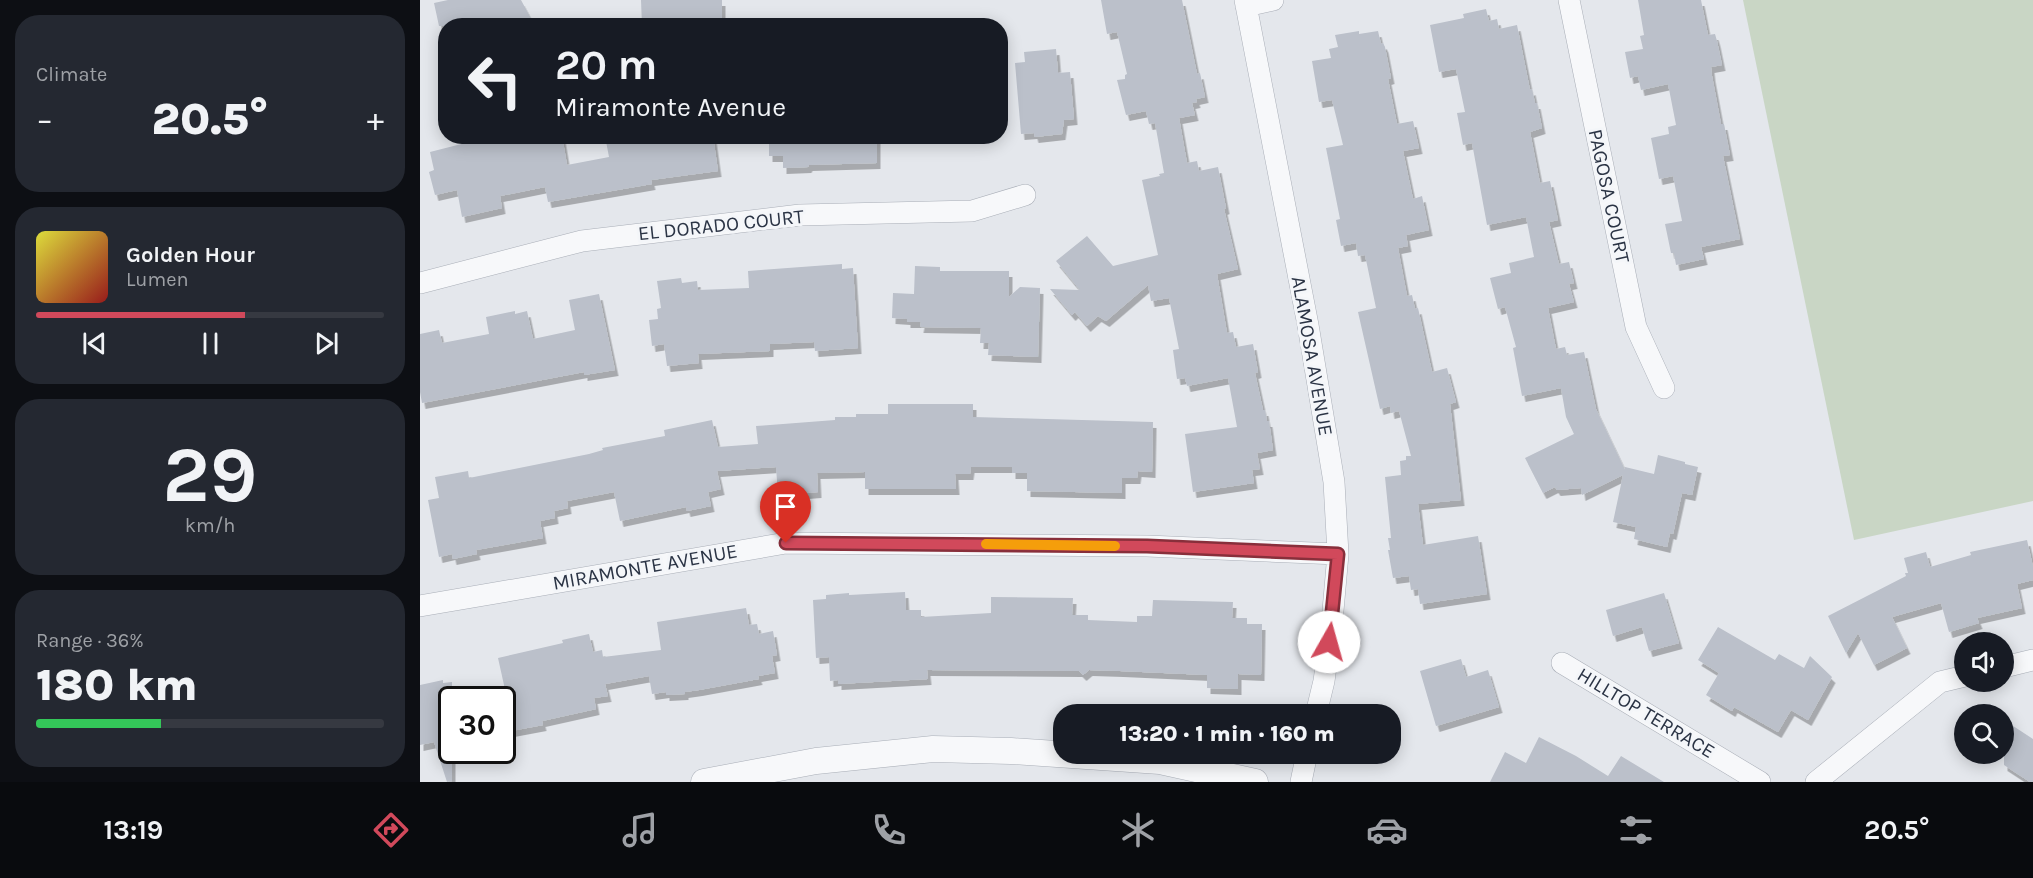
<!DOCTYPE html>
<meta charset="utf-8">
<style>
:root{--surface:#171b24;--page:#242831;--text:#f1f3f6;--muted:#9ea1a6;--line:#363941;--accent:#d1495b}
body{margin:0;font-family:Karla,sans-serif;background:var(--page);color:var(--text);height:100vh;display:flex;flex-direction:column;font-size:22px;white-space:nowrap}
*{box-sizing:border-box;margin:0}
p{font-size:20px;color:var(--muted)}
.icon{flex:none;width:33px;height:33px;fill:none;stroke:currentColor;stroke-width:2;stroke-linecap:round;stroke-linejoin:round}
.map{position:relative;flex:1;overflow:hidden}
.sheet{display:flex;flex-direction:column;gap:15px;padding:15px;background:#0d0f14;width:420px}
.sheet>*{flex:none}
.hud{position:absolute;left:18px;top:18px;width:570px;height:126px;border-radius:24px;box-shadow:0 3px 15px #0003;background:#171b24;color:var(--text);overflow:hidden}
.buttons{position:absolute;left:1534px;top:632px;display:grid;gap:12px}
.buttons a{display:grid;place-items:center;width:60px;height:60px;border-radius:50%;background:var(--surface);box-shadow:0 3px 15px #0003;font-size:30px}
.speed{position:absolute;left:18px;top:686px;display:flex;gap:12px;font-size:30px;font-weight:700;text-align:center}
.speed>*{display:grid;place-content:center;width:78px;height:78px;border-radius:50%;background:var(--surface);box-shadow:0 3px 15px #0003;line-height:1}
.speed .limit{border:3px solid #111;border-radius:9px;background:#fff;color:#111}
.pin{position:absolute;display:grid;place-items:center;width:51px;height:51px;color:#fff;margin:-62px -26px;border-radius:50% 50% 50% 0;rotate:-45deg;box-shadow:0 0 6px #0007}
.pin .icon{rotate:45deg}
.me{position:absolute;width:66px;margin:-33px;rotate:7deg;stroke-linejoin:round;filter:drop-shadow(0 0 4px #0008)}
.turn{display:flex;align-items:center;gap:21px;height:126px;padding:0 18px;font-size:27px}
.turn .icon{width:78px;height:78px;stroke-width:2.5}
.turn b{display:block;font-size:42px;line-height:51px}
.big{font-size:45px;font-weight:800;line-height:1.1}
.sheet .tile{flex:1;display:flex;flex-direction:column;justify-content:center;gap:9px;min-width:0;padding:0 21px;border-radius:24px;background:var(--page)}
.sheet .dial{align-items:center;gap:0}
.dial b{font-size:78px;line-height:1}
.song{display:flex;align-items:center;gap:18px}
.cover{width:72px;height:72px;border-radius:9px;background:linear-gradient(135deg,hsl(60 70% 55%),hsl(0 70% 35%))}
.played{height:6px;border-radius:3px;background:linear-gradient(90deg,var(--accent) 60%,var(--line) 60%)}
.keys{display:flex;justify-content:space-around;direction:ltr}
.heat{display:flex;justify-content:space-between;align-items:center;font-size:33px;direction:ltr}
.charge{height:9px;border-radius:4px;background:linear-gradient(90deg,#34c759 36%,var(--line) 0)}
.trip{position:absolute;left:633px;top:704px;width:348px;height:60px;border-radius:24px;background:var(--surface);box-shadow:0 3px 15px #0003;font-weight:800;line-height:60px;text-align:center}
.dock{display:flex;height:96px;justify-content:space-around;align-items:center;background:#090b0e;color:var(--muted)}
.dock .icon{width:42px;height:42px}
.dock .current{color:var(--accent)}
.dock b{font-size:27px;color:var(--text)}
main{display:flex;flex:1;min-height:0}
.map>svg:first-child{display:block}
.green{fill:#c9d6c5}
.building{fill:#bbc0ca;filter:url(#shadow)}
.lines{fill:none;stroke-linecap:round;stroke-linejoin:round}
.minor-casing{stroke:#a9aeb7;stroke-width:22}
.tertiary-casing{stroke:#a9aeb7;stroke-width:27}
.minor{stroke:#f7f8fa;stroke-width:21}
.tertiary{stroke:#f7f8fa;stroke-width:26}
.route-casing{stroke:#882f3b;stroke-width:15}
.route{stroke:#d1495b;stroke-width:10}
.slow{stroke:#f59e0b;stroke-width:10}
.labels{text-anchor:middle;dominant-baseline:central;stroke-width:6;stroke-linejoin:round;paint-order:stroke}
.street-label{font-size:20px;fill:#2b3445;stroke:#f4f6f9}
</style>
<main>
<section class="sheet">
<div class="tile"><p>Climate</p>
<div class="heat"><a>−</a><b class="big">20.5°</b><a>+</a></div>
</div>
<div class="tile">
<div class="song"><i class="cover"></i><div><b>Golden Hour</b><p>Lumen</p></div></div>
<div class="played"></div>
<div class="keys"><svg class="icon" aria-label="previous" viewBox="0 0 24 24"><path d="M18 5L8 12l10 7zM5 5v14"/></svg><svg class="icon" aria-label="pause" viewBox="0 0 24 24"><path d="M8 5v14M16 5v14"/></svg><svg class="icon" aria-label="next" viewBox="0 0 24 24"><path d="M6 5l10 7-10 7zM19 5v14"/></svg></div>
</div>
<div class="tile dial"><b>29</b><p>km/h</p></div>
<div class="tile"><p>Range · 36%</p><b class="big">180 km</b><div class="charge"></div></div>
</section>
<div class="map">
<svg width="1613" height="782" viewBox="0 0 1613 782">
<defs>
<filter id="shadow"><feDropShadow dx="3.5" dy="6" stdDeviation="0" flood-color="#0004"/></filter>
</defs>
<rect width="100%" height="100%" fill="#e4e7ec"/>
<!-- green -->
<path class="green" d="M1323,0h290v501l-179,39z"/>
<!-- building -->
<path class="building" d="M28,0h73l14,26h-96l-5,-23z
M221,0h81v21l-80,5z
M681,0h81l15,74 3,-1 5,24 -9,2 1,3 -5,1 3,12 -16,3 8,45 10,-2 2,10 19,-4 8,41 -2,1 14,60 -21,5 10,59 6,-1 3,15 17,-3 5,28 -3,1 8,37h2l2,11h2l4,29 -16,3 3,16 -8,1 2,13 -61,9 -8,-58 52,-7 -9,-49 -41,8 -2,-8 -8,1 -4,-29 6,-1 -10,-51 -18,3 -3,-16 -42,36 -8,-5 -11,10 -12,-14 -3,3 -22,-26 30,1 -24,-29 31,-25 26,30 45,-11 -16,-75 18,-4 -1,-2 5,-1 -9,-50 -6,1 -3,-13 -20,4 -9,-35 8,-1v-4l2,-1 -10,-42 -10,2z
M1218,0h63l7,35 7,-1 2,7 5,24 -11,2 1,9 9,48h3l6,31 -7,1 17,83 -39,8 3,12 -28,6 -2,-12h-3l-6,-29 17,-3 -9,-45 -14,3 -8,-41 18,-4 -1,-7 8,-2 -8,-41 -27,6 -3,-14 -8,2 -5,-26 18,-3 -3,-13 4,-1z
M1066,9l3,12 8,-2 2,10 18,-4 13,65 2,-1 3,14h2l5,25 -12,4 10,51 10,-2 8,39 -9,2 10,42 10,-2 5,21 -5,1 5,18 -26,6 8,41 9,-2 2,8 17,-3 12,57 29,61v-3l29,7 4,-19 27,7v2l13,3 -6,28 -10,-2 -9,41 -3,-1 -3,14 -33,-8 2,-12 -23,-5 10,-47 -41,20 -1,-7 -24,2 -2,-3 -12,6 -18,-35 49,-24 -8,-17 -5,-29 -39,8 -9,-48 3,-1 -11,-40 -7,2 -8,-31 21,-5 -2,-10 25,-6 -8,-40 -39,8 -15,-82 -9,2 -6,-32 8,-1 -9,-43 -17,3 -9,-47 34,-7 -1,-4z
M939,31v3l19,-3 3,13 2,-1 2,4 6,31 -3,1 9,45 16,-3 6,27 -16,3 10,48 9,-3 7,34 -23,5 2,11 -10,2 9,48 5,-1 3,14 3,-1 14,64 15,-4 9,34 -6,2 11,96 -43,4 5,41 55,-9 9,58 -67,10 -2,-15 -7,1 -2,-14 -16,2 -5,-28h2l-2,-12h3l-6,-61 16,-2 -1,-14 6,-1v-4h5l-12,-45 -8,2 -1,-7 -10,3 -22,-97 18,-4 -11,-53 -7,1 -2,-13 -15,3 -5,-26 4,-1 -14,-71 17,-3 -11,-45 -13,2 -7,-41 19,-3 -2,-9 9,-2 -3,-12z
M636,49l2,24 12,-1 4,47 -10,1 -2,14 -27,3 -1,-4 -13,1 -6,-71 10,-1 -1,-10z
M86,136h56l5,29 42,-8 -4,-21h108l5,35 -67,9 1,4 -104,18 -3,-15 -45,9 2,12 -40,9 -5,-27 -22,5 -6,-23 5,-2 -4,-18 47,-12v2z
M349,136h108v27l-68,2 -1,2 -25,1v-12h-14z
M422,264v5l11,-1 5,80 -43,3 -1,-9 -44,2v7l-72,3 1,9 -32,3 -3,-22 -12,2 -3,-26 9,-1 -1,-10 4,-1 -4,-27 24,-3 1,5 15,-2 1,9 51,-2 -1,-17z
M495,266l25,1v4h69v26l11,-10 20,1 -2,69 -50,-2 1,-12h-9l1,-15 -61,-1 1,-5h-14v-3l-15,-1 1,-25 21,1z
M179,294l16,76 -31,5v-3l-162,31 -2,-11v-58l19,-4 3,13 47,-9 -3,-17 29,-6v3l12,-3 6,28 42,-9 -6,-30z
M468,404h85v13l180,5 -1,50 -14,-1 -1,7h-15v15l-95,-2v-18h-15v-6h-41l-1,7h-15l1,15h-91v-17l-48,1 1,19 -40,3 -2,-28 -59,4 4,18 -13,3 3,14 -24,5 -1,-4 -66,14 -6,-29 -47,9 1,7 -14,3 1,7 -15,3 3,17 -67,12 1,4 -24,5 -1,-5 -13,3 -11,-57 11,-2 -4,-21 33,-6 1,7 120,-24 14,-4 -1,-2 63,-12 -1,-6 48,-10 6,27 40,-3 -2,-18 79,-6v-3h21v-3h32z
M1607,540l6,27v13l-16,4 5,24 -45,10 2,5 -30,9 -8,-29 -49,14 15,31 -33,17 -16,-32 -12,20 -18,-37 78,-40 -1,-3h3l-4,-15 22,-6 4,15 41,-12 -1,-3z
M485,592l1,18h15v7l70,-4v-16l82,1 -1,17h16v5l49,2v-6h15l1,-16 80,2 -1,16h15v6h15l-1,51 -23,-1v15l-31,-1v-13l-87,-4 -31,-1 -6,5 -4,-4 -152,-1 1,9 -90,5v-4l-8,1 -1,-24 -13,1 -3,-58 13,-1v-4l23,-2v2z
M1244,593l15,50 -30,8 -7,-24 -29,9 -7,-26z
M326,608l3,17 8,-1 2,10 14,-3 4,24 -5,1 3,17 -17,3 1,3 -60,11 -14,2v2l-19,1v-3l-14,2 -3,-18 -44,8 3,12 -14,2 2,11 -54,12 1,4 -32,6 -1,-4 -8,2 2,-44 -6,-27 65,-15 -1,-3 27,-6 4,18 9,-2 1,7 58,-7 -4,-28z
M1298,627l57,33 4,-6 25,14 6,-12 22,21 -24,43 -17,-10 -13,22 -44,-25 -2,4 -26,-16 13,-22 -21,-13z
M1041,659l5,18 22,-7 11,37 -63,19 -16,-55z
M23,680v3l9,-1v99l-5,1 -13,-40 -14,3v-60z
M1584,720l29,19v43h-3l-26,-17z
M1119,737l37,19 32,20 13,-20 43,26h-174l15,-30 21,11z"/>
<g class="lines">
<defs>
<path id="minor" d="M825,0l63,325 26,157 4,72 -6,68 -8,59 -8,33
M1149,0l67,327 28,61
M826,6l27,-6
M0,283l162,-42 218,-26 172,-4 53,-16
M0,606l366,-63 361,3 191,8
M1142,663l198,119
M1584,667l29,-7
M881,782l6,-29
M1396,782l124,-100 25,-6"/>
<path id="tertiary" d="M284,782l112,-21 117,-12 78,2 149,10 95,21"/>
</defs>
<!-- minor casing -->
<use href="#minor" class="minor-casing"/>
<!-- tertiary casing -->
<use href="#tertiary" class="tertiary-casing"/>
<!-- minor -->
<use href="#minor" class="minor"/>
<!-- tertiary -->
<use href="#tertiary" class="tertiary"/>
</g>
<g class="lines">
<defs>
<path id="route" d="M366,543l361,3 191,8 -9,88"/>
</defs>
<!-- route casing -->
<use href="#route" class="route-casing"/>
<!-- route -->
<use href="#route" class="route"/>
<!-- slow -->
<path class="slow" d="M566,544l129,2"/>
</g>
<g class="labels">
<!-- street labels -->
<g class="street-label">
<text transform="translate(1189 196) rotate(78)">PAGOSA COURT</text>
<text transform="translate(301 225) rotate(-6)">EL DORADO COURT</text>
<text transform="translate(892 356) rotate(80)">ALAMOSA AVENUE</text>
<text transform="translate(225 567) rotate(-10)">MIRAMONTE AVENUE</text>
<text transform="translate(1226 713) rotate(31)">HILLTOP TERRACE</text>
</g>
</g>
</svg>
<div class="buttons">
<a><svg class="icon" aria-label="sound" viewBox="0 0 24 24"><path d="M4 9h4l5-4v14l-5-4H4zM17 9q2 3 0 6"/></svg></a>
<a><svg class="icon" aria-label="search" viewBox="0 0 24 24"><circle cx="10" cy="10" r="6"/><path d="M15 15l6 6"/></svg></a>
</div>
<div class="speed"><div class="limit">30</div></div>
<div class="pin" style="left:366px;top:543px;background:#d93025"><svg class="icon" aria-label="arrive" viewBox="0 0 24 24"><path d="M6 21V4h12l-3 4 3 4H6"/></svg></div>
<svg class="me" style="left:909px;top:642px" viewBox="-20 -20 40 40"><circle r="19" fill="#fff"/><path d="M0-13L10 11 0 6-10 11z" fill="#d1495b"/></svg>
<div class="trip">13:20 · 1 min · 160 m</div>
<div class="hud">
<div class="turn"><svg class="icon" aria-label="left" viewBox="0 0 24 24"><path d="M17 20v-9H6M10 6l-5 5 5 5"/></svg><div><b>20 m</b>Miramonte Avenue</div></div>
</div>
</div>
</main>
<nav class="dock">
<b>13:19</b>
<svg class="icon current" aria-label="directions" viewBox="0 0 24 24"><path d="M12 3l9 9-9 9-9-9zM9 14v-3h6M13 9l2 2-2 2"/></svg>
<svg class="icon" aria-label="music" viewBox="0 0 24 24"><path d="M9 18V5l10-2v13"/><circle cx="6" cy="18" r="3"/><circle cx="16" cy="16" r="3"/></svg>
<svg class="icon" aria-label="phone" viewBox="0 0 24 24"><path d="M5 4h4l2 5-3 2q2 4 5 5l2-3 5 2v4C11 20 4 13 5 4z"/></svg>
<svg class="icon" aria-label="climate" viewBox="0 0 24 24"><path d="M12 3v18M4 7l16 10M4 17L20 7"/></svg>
<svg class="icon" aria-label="car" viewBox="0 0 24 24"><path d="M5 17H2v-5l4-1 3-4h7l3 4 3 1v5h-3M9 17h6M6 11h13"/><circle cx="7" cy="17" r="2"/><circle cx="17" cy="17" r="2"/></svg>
<svg class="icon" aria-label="filters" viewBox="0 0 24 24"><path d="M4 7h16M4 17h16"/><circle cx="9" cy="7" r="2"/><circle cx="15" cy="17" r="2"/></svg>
<b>20.5°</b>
</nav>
